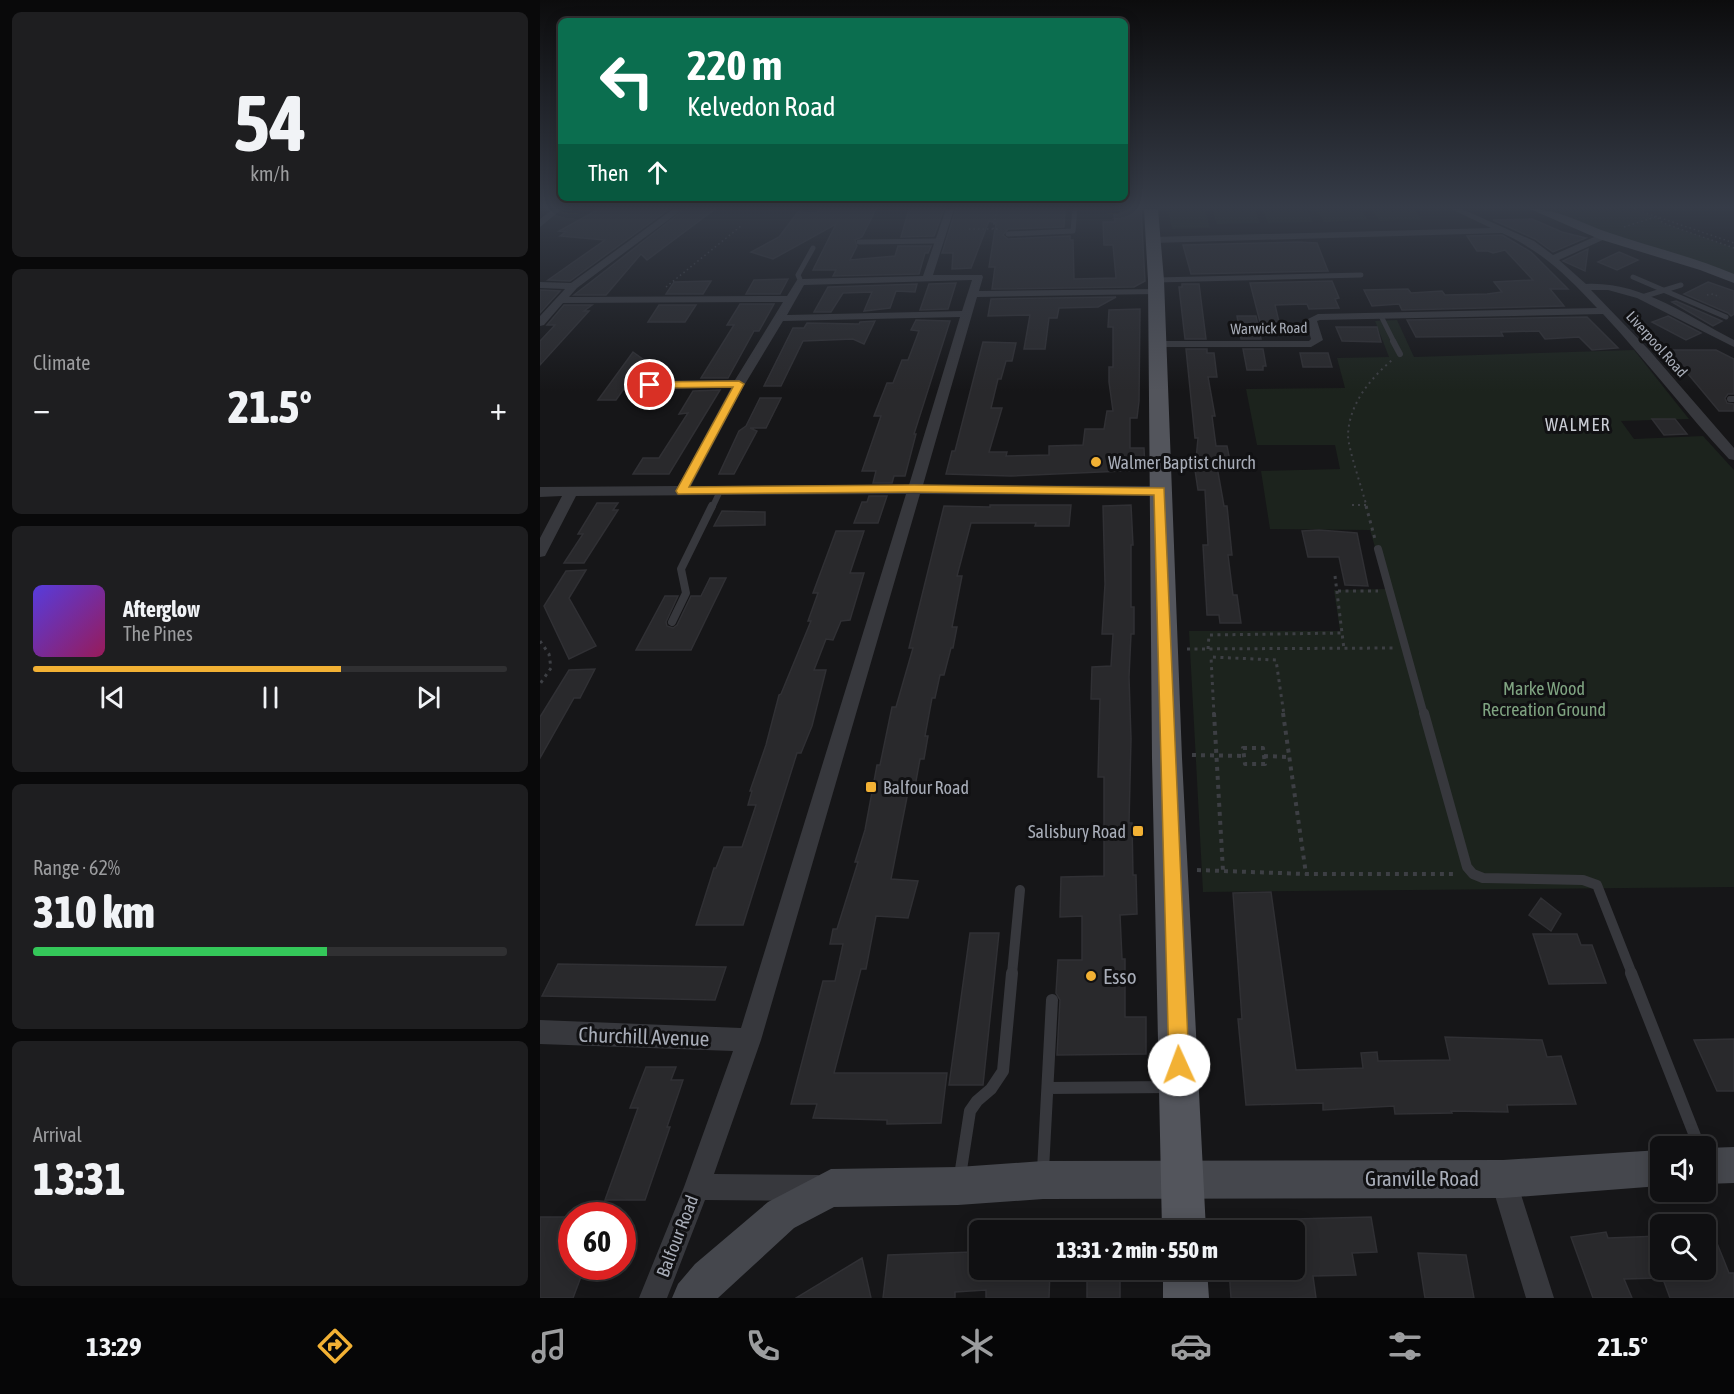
<!DOCTYPE html>
<meta charset="utf-8">
<style>
:root{--surface:#101012;--page:#1e1e20;--text:#f1f3f6;--muted:#9c9d9f;--line:#303032;--accent:#f2b134}
body{margin:0;font-family:"Asap Condensed",sans-serif;background:var(--page);color:var(--text);height:100vh;display:flex;flex-direction:column;font-size:22px;white-space:nowrap}
*{box-sizing:border-box;margin:0}
p{font-size:20px;color:var(--muted)}
.icon{flex:none;width:33px;height:33px;fill:none;stroke:currentColor;stroke-width:2;stroke-linecap:round;stroke-linejoin:round}
.map{position:relative;flex:1;overflow:hidden}
.side{display:flex;flex-direction:column;gap:12px;padding:12px;background:#09090a;width:540px}
.side>*{flex:none}
.hud{position:absolute;left:18px;top:18px;width:570px;height:183px;border-radius:9px;box-shadow:0 3px 15px #0003,0 0 0 2px var(--line);background:#0b6e4f;color:#fff;overflow:hidden}
.buttons{position:absolute;left:1110px;top:1136px;display:grid;gap:12px}
.buttons a{display:grid;place-items:center;width:66px;height:66px;border-radius:9px;background:var(--surface);box-shadow:0 3px 15px #0003,0 0 0 2px var(--line);font-size:30px}
.speed{position:absolute;left:18px;top:1202px;display:flex;gap:12px;font-size:30px;font-weight:700;text-align:center}
.speed>*{display:grid;place-content:center;width:78px;height:78px;border-radius:50%;background:var(--surface);box-shadow:0 3px 15px #0003,0 0 0 2px var(--line);line-height:1}
.speed .limit{border:9px solid #d22;background:#fff;color:#111}
.pin{position:absolute;display:grid;place-items:center;width:51px;height:51px;color:#fff;margin:-26px;border:3px solid #fff;border-radius:50%;box-shadow:0 2px 6px #0007}
.me{position:absolute;width:66px;margin:-33px;rotate:358deg;stroke-linejoin:round;filter:drop-shadow(0 0 4px #0008)}
.turn{display:flex;align-items:center;gap:21px;height:126px;padding:0 30px;font-size:27px}
.turn .icon{width:78px;height:78px;stroke-width:2.5}
.turn b{display:block;font-size:42px;line-height:51px}
.then{display:flex;align-items:center;height:57px;padding:0 30px;background:#0003;gap:12px;font-size:22px}
.big{font-size:45px;font-weight:800;line-height:1.1}
.side .widget{flex:1;display:flex;flex-direction:column;justify-content:center;gap:9px;min-width:0;padding:0 21px;border-radius:9px;background:var(--page)}
.side .dial{align-items:center;gap:0}
.dial b{font-size:78px;line-height:1}
.song{display:flex;align-items:center;gap:18px}
.cover{width:72px;height:72px;border-radius:9px;background:linear-gradient(135deg,hsl(250 70% 55%),hsl(330 70% 35%))}
.played{height:6px;border-radius:3px;background:linear-gradient(90deg,var(--accent) 65%,var(--line) 65%)}
.keys{display:flex;justify-content:space-around;direction:ltr}
.heat{display:flex;justify-content:space-between;align-items:center;font-size:33px;direction:ltr}
.charge{height:9px;border-radius:4px;background:linear-gradient(90deg,#34c759 62%,var(--line) 0)}
.trip{position:absolute;left:429px;top:1220px;width:336px;height:60px;border-radius:9px;background:var(--surface);box-shadow:0 3px 15px #0003,0 0 0 2px var(--line);font-weight:800;line-height:60px;text-align:center}
.dock{display:flex;height:96px;justify-content:space-around;align-items:center;background:#060607;color:var(--muted)}
.dock .icon{width:42px;height:42px}
.dock .current{color:var(--accent)}
.dock b{font-size:27px;color:var(--text)}
main{display:flex;flex:1;min-height:0}
.map>svg:first-child{display:block}
.green{fill:#1c231d}
.building{fill:#29292c;stroke:#303034;stroke-width:1.5}
.lines{fill:none;stroke-linecap:round;stroke-linejoin:round}
.path-far3{stroke:#3d3f44;stroke-width:1.5;stroke-dasharray:1.5 3;stroke-linecap:butt}
.path-far2{stroke:#3d3f44;stroke-width:2;stroke-dasharray:2 4;stroke-linecap:butt}
.path-far1{stroke:#3d3f44;stroke-width:3;stroke-dasharray:3 4.5;stroke-linecap:butt}
.path{stroke:#3d3f44;stroke-width:4;stroke-dasharray:4 5;stroke-linecap:butt}
.lane-far4{stroke:#37383d;stroke-width:5}
.lane-far3{stroke:#37383d;stroke-width:6}
.lane-far2{stroke:#37383d;stroke-width:8}
.lane-far1{stroke:#37383d;stroke-width:10}
.lane{stroke:#37383d;stroke-width:12}
.street{fill:#37383d;fill-rule:evenodd}
.secondary{fill:#45474d;fill-rule:evenodd}
.primary{fill:#53555c;fill-rule:evenodd}
.route{fill:#f2b134;stroke:#9d7322;stroke-width:1.5}
.poi-dot{fill:#f2b134;stroke:#111113;stroke-width:2}
.labels{text-anchor:middle;dominant-baseline:central;stroke-width:6;stroke-linejoin:round;paint-order:stroke}
.far-street-label{font-size:15px;fill:#a8adb8;stroke:#111113}
.far-quarter-label{font-size:18px;letter-spacing:1.5px;fill:#c9ccd4;stroke:#111113}
.poi-label{font-size:18px;fill:#a8adb8;stroke:#111113;text-anchor:start}
.park-label{font-size:18px;fill:#7fa381;stroke:#111113}
.street-label{font-size:18px;fill:#a8adb8;stroke:#111113}
.near-poi-label{font-size:21px;fill:#a8adb8;stroke:#111113;text-anchor:start}
.near-street-label{font-size:21px;fill:#a8adb8;stroke:#111113}
</style>
<main>
<section class="side">
<div class="widget dial"><b>54</b><p>km/h</p></div>
<div class="widget"><p>Climate</p>
<div class="heat"><a>−</a><b class="big">21.5°</b><a>+</a></div>
</div>
<div class="widget">
<div class="song"><i class="cover"></i><div><b>Afterglow</b><p>The Pines</p></div></div>
<div class="played"></div>
<div class="keys"><svg class="icon" aria-label="previous" viewBox="0 0 24 24"><path d="M18 5L8 12l10 7zM5 5v14"/></svg><svg class="icon" aria-label="pause" viewBox="0 0 24 24"><path d="M8 5v14M16 5v14"/></svg><svg class="icon" aria-label="next" viewBox="0 0 24 24"><path d="M6 5l10 7-10 7zM19 5v14"/></svg></div>
</div>
<div class="widget"><p>Range · 62%</p><b class="big">310 km</b><div class="charge"></div></div>
<div class="widget"><p>Arrival</p><b class="big">13:31</b></div>
</section>
<div class="map">
<svg width="1194" height="1298" viewBox="0 0 1194 1298">
<rect width="100%" height="100%" fill="#161618"/>
<!-- green -->
<path class="green" d="M628,209h37l5,19 -38,1z
M672,209h43l5,14 -43,1z
M723,209h44l6,13 -45,1z
M777,209h44l7,11 -45,2z
M832,209h43l7,11 -43,1z
M998,209c36,0 97,-9 125,14l71,25v31l-156,-53z
M857,320l17,37 220,-7 55,69 -68,2 13,18 69,-3 31,34v417l-531,5 -14,-261h151l-6,-41 53,-1 -17,-59 -100,-1 -9,-58 79,-2 -5,-24h-78l-11,-56 99,-1 -8,-30 52,-1 -14,-36z"/>
<!-- building -->
<path class="building" d="M59,209h70l-99,72 -22,-1 57,-40 -45,-4 6,-4 -7,-1z
M145,209h30l-68,51 -6,-6 -35,41h-32z
M279,209h57l-14,28 -7,3 2,6 -7,14 45,-4 3,-10h33l-3,7h-3l-6,21 -86,2 3,-6h-23l23,-46 -63,35 -22,-7 28,-15 19,-25 19,1z
M369,209h35l-10,27 -33,1z
M416,209h109l-1,18 -56,2 -5,6 5,4 62,-3v4h3l1,39 42,-1 -3,-33h-9l-1,-23h12l-1,-7h7v-5l20,-1 4,72 -11,6 -142,2 3,-22h-6l7,-44 -7,-2 -18,47 -19,1 1,-16h-11z
M992,219l30,13 24,6 -33,14 -18,-13 -42,-19z
M962,235l29,17 37,37h-18l14,17 -162,4 -3,-6 -27,2 -8,-16 44,-1 3,4 31,-2 3,4 42,-1 15,-2 -8,-10 39,-2 -28,-30 -12,3 -5,-2h-11l-10,-15z
M759,242l18,1 11,28 -137,3 -8,-29z
M1048,249l-3,22 -22,-10z
M1079,252l19,8 -21,10 -19,-8z
M248,279l-8,15h-34l8,-14z
M171,281l-8,13h-37l8,-12z
M792,281l7,17 -4,1 4,9 -30,1 -2,-5 -32,1 4,17h-19l-10,-39z
M1168,282l26,9v23l-3,2 -3,-3 -44,-19z
M416,283l-8,26 -28,1 9,-26z
M377,284l-2,8 -19,-1 -6,17 -26,3 8,-19 -29,1 -12,19h-17l14,-25z
M642,284h17l7,55h-21l-6,-52h3z
M0,290l20,1 -20,22z
M576,297l-18,10 -39,1 -2,10h-8l-4,31h-21l6,-34 -42,1 3,-17z
M1136,301l46,20 -9,5 -41,-24z
M200,304h34l-15,27h-5l-26,47h-27l33,-53h-7z
M24,305h28l-8,6h5l-49,54v-24l15,-16h-8z
M119,305h37l-11,17h-37z
M600,309l-1,92 -2,17h-7v30h14l1,22 -134,6 -65,-2 6,-23h3l28,-109 33,1 -4,18h-6l-5,18h-3l-7,29h11l-13,44h18l-1,4 43,-1v-9l34,-1 2,-16h19l3,-18h6l-4,-29v-15h4v-40h-5l1,-17z
M697,316h19l5,23h-20z
M1128,316l33,17 -15,7 -34,-18z
M1047,317l31,31 -26,2 -13,-13 -34,2 -6,-8 -38,1 2,4 -87,1 -9,-17z
M376,320l34,1 -36,113h2l-11,42h-11l-2,7h-19l3,-12h-14l19,-55h-7l13,-33h6l9,-23h6l11,-29 -8,-1z
M335,321l-11,23 -11,-5 -50,2 -22,45h-17l29,-58h11l3,-5 52,1 1,-2z
M796,327h41l4,15 -39,-1z
M646,349h21v4h7l3,24h-9l7,39h-3l4,30h11l3,15h-14l8,45h3l5,49h-4l5,40h4l4,28h-21l-1,-8h-12l-4,-70h5l-3,-55h-7l-3,-20 3,-32h-3z
M703,349h20l3,17h-3v4h-16z
M1128,350h48l18,9v35h-6l-3,4 2,5 7,1v7h-15z
M93,352l11,8 -28,40h-18z
M760,353h28l4,14h-29z
M180,390l-51,84h-36l10,-16h16l29,-45 -9,1 14,-23z
M220,398h21l-15,30h-16l7,3 -23,43h-15l20,-43 7,-5z
M1112,419h23l12,15 -23,1z
M329,496h18l-9,27h-24l8,-21h5z
M57,503h21l-5,7h5l-34,53h-20l19,-29h-5z
M450,505h81l-2,21h-34l1,-3h-65l-14,53h5l-10,51h5l-4,21h-2l-7,27h-4l-5,23h-3l-7,38h3l-4,23h-4l-6,33h-6l-17,87 27,2 -10,37 -32,-2 -10,53h-5l-27,104h113l-6,50 -54,1v-4l-74,-2 4,-14h-26l32,-123h12l8,-37h-13l3,-15h4l21,-67h-3l10,-32 12,-65h3l12,-58h4l17,-59h-4l35,-142 46,1z
M591,505l2,40h-2v62h3v27h-3l-2,43 2,62 -2,84h3l1,52h3l1,39 -17,1 2,44h3v58h21v37l-89,1 3,-55 -4,-7 2,-33h24v-44l-22,1 1,-40 43,-1v-99h-6l2,-78h-9l1,-32 19,-1 2,-32h-11l3,-50 -2,-78z
M182,511l43,1v13l-51,1z
M779,530l38,3 11,53 -23,-1 -6,-28h-31l-6,-26z
M296,531h28l-14,42h14l-14,47 -9,1 -8,19 -7,-1 -12,31h12l-14,56 -11,27h-4l-54,172h-47l18,-57h2l8,-21h18l14,-42h-8l4,-14h-2l16,-46 13,-50 2,-1 30,-73h-3l10,-28h-5z
M46,570l-17,28 27,48 -27,13 -25,-53 22,-35z
M170,578h16l-35,72h-55l29,-54h13l-12,26 1,4 6,2 4,-3 14,-29h10z
M55,669l-15,29h-6l-34,60v-41l29,-47z
M731,892l25,178 67,-2 -2,-15 16,-1 1,9 72,-1 -5,-23 97,3 5,17 14,-1 15,48 -69,1 1,7 -57,-1 1,2 -57,1 -1,-8 -71,4v-7l-77,2 -8,-86h4l-9,-126z
M1001,898l20,16 -10,17 -22,-16z
M430,933h29l-16,152h-34z
M993,934h44l4,11h11l14,38 -57,1z
M18,964l168,3 -11,33 -173,-4z
M1194,1039v52h-17l-23,-51z
M106,1067h30l-5,13h12l-16,47h3l-25,73h-40l33,-92h-8z
M1166,1216l23,57h5v25h-64l-10,-27v7l-36,1 8,19h-39l-22,-61 35,-5 2,6 52,-2v33h46z
M0,1217h32v49h13l-12,32h-33z
M831,1217l6,35 -25,1 4,22 -43,1 3,22h-85l-2,-29h65v-50z
M432,1252l-2,17h80l-1,29h-63v-8l-31,2v6h-72l5,-43z
M878,1253l48,2 8,43h-49z
M322,1258l9,40h-75z
M547,1269h33v29h-33z"/>
<g class="lines">
<!-- path-far3 -->
<path class="path-far3" d="M1094,209l100,34
M1118,218l5,5 71,25
M1084,227l31,-10
M429,229h31
M453,229l4,-20
M126,287l75,-61
M1167,295l6,-1 7,3"/>
<!-- path-far2 -->
<path class="path-far2" d="M812,505h15
M827,508c-4,-17 -19,-59 -19,-73 1,-31 22,-56 44,-75"/>
<!-- path-far1 -->
<path class="path-far1" d="M826,506l9,33
M795,576l9,73
M798,591h40
M0,641l9,13 2,14 -11,16
M647,649l206,-1
M668,649l1,-14 133,-2
M674,715l-3,-58 65,3 8,55"/>
<!-- path -->
<path class="path" d="M674,713l9,158
M743,713l23,161
M703,748h20l2,16h-20z
M652,755l52,1
M724,756l25,1
M657,870l109,4h149"/>
<!-- lane-far4 -->
<path class="lane-far4" d="M468,234l65,-3 2,-22
M319,242l79,-1
M1093,277l93,40
M616,280l205,-5
M261,282l-3,-7 15,-27
M1102,297l39,-12
M841,316l13,26"/>
<!-- lane-far3 -->
<path class="lane-far3" d="M853,341l7,13
M1190,399h4
M172,508l8,-17"/>
<!-- lane-far2 -->
<path class="lane-far2" d="M838,549l46,166
M132,622l14,-29 -5,-24 31,-63"/>
<!-- lane-far1 -->
<path class="lane-far1" d="M884,713l43,154 6,7 10,4 100,2 14,5 35,89
M472,974l8,-84"/>
<!-- lane -->
<path class="lane" d="M1091,973l68,173
M508,1088l122,-1
M503,1170l9,-170
M420,1176l10,-65 7,-10 14,-12 12,-18 9,-98"/>
<!-- street -->
<path class="street" d="M13,209h9l-22,18v-8z
M133,209h10l-106,79 -8,9 218,-1 10,-16 4,-1 122,-3 23,-67h8l-21,66h49l1,2 -4,14 181,-2 1,2 -5,3 -179,3 -54,188 237,1 7,5 -7,5 -240,-2 -159,546 -47,134 104,1 9,4 4,9 -4,9 -9,4 -113,-1 -38,98h-28l45,-111 49,-136 -193,-7v-24l201,8 165,-534 -330,2 -31,60 -5,1v-19l22,-42 -22,1v-10l138,-1 53,-98 -81,1 -6,-4 6,-4 85,-1 48,-78 -220,1 -19,22 -4,1v-10l25,-27 -25,-1v-6l31,1zM432,280l-10,31 -175,4 17,-30zM420,317l-51,168 -218,1 54,-102 38,-63z
M911,209h11l72,32 19,14 48,-21h6v4l-48,22 27,24c55,-3 101,32 148,56v7l-97,-49 -29,-8h-17l58,60 85,98v12l-5,-1c-44,-47 -82,-98 -126,-145l-283,6 -3,1 6,19 -12,7h-154l-6,-3 6,-3h152l2,-2 -5,-19 12,-6 279,-6c-30,-32 -55,-57 -95,-75l-349,10 -5,-3 5,-3 338,-9z
M963,1166l9,4 4,9 38,119h-28l-36,-119 4,-9z"/>
<!-- secondary -->
<path class="secondary" d="M990,209c29,0 53,15 80,24 41,14 84,24 124,41v9l-34,-13 -101,-31z
M1194,1147v36l-28,1v-36z
M1120,1150v36l-157,12 -460,1 -85,6 -124,2 -40,21 -76,70h-46l6,-14 17,-20 73,-62 63,-33 127,-2 85,-6 460,-1z"/>
<!-- primary -->
<path class="primary" d="M604,209h14l6,71 18,478 24,472h-44l-10,-472 -4,-478z
M623,1269h44l2,29h-46z"/>
</g>
<!-- sky -->
<linearGradient id="sky" x2="0" y2="1"><stop stop-color="#0c0c0d"/><stop offset="0.53" stop-color="#363c48"/><stop offset="1" stop-color="#363c48" stop-opacity="0"/></linearGradient>
<rect width="1194" height="391" fill="url(#sky)"/>
<!-- route -->
<path class="route" d="M199,381l5,3 -55,103 225,-2 250,3 25,577 -3,7 -7,3 -7,-3 -3,-7 -15,-570 -240,-3 -236,2 -2,-3 57,-104 -83,1 -5,-3 5,-3z"/>
<!-- markers -->
<g class="poi-dot">
<circle cx="556" cy="462" r="6"/>
<rect x="325" y="781" width="12" height="12" rx="3"/>
<rect x="592" y="825" width="12" height="12" rx="3"/>
<circle cx="551" cy="976" r="6"/>
</g>
<g class="labels">
<!-- far-street labels -->
<g class="far-street-label">
<text transform="translate(729 328) rotate(-1)">Warwick Road</text>
<text transform="translate(1117 344) rotate(48)">Liverpool Road</text>
</g>
<!-- far-quarter labels -->
<g class="far-quarter-label">
<text x="1038" y="424">WALMER</text>
</g>
<!-- poi labels -->
<g class="poi-label">
<text x="568" y="462">Walmer Baptist church</text>
<text x="343" y="787">Balfour Road</text>
<text x="586" y="831" text-anchor="end">Salisbury Road</text>
</g>
<!-- park labels -->
<g class="park-label">
<text x="1004" y="688">Marke Wood<tspan x="1004" dy="21">Recreation Ground</tspan></text>
</g>
<!-- street labels -->
<g class="street-label">
<text transform="translate(137 1236) rotate(-69)">Balfour Road</text>
</g>
<!-- near-poi labels -->
<g class="near-poi-label">
<text x="563" y="976">Esso</text>
</g>
<!-- near-street labels -->
<g class="near-street-label">
<text transform="translate(104 1036) rotate(2)">Churchill Avenue</text>
<text x="882" y="1178">Granville Road</text>
</g>
</g>
</svg>
<div class="buttons">
<a><svg class="icon" aria-label="sound" viewBox="0 0 24 24"><path d="M4 9h4l5-4v14l-5-4H4zM17 9q2 3 0 6"/></svg></a>
<a><svg class="icon" aria-label="search" viewBox="0 0 24 24"><circle cx="10" cy="10" r="6"/><path d="M15 15l6 6"/></svg></a>
</div>
<div class="speed"><div class="limit">60</div></div>
<div class="pin" style="left:110px;top:385px;background:#d93025"><svg class="icon" aria-label="arrive" viewBox="0 0 24 24"><path d="M6 21V4h12l-3 4 3 4H6"/></svg></div>
<svg class="me" style="left:639px;top:1065px" viewBox="-20 -20 40 40"><circle r="19" fill="#fff"/><path d="M0-13L10 11 0 6-10 11z" fill="#f2b134"/></svg>
<div class="trip">13:31 · 2 min · 550 m</div>
<div class="hud">
<div class="turn"><svg class="icon" aria-label="left" viewBox="0 0 24 24"><path d="M17 20v-9H6M10 6l-5 5 5 5"/></svg><div><b>220 m</b>Kelvedon Road</div></div>
<div class="then">Then<svg class="icon" aria-label="ahead" viewBox="0 0 24 24"><path d="M12 20V5M6 11l6-6 6 6"/></svg></div>
</div>
</div>
</main>
<nav class="dock">
<b>13:29</b>
<svg class="icon current" aria-label="directions" viewBox="0 0 24 24"><path d="M12 3l9 9-9 9-9-9zM9 14v-3h6M13 9l2 2-2 2"/></svg>
<svg class="icon" aria-label="music" viewBox="0 0 24 24"><path d="M9 18V5l10-2v13"/><circle cx="6" cy="18" r="3"/><circle cx="16" cy="16" r="3"/></svg>
<svg class="icon" aria-label="phone" viewBox="0 0 24 24"><path d="M5 4h4l2 5-3 2q2 4 5 5l2-3 5 2v4C11 20 4 13 5 4z"/></svg>
<svg class="icon" aria-label="climate" viewBox="0 0 24 24"><path d="M12 3v18M4 7l16 10M4 17L20 7"/></svg>
<svg class="icon" aria-label="car" viewBox="0 0 24 24"><path d="M5 17H2v-5l4-1 3-4h7l3 4 3 1v5h-3M9 17h6M6 11h13"/><circle cx="7" cy="17" r="2"/><circle cx="17" cy="17" r="2"/></svg>
<svg class="icon" aria-label="filters" viewBox="0 0 24 24"><path d="M4 7h16M4 17h16"/><circle cx="9" cy="7" r="2"/><circle cx="15" cy="17" r="2"/></svg>
<b>21.5°</b>
</nav>
